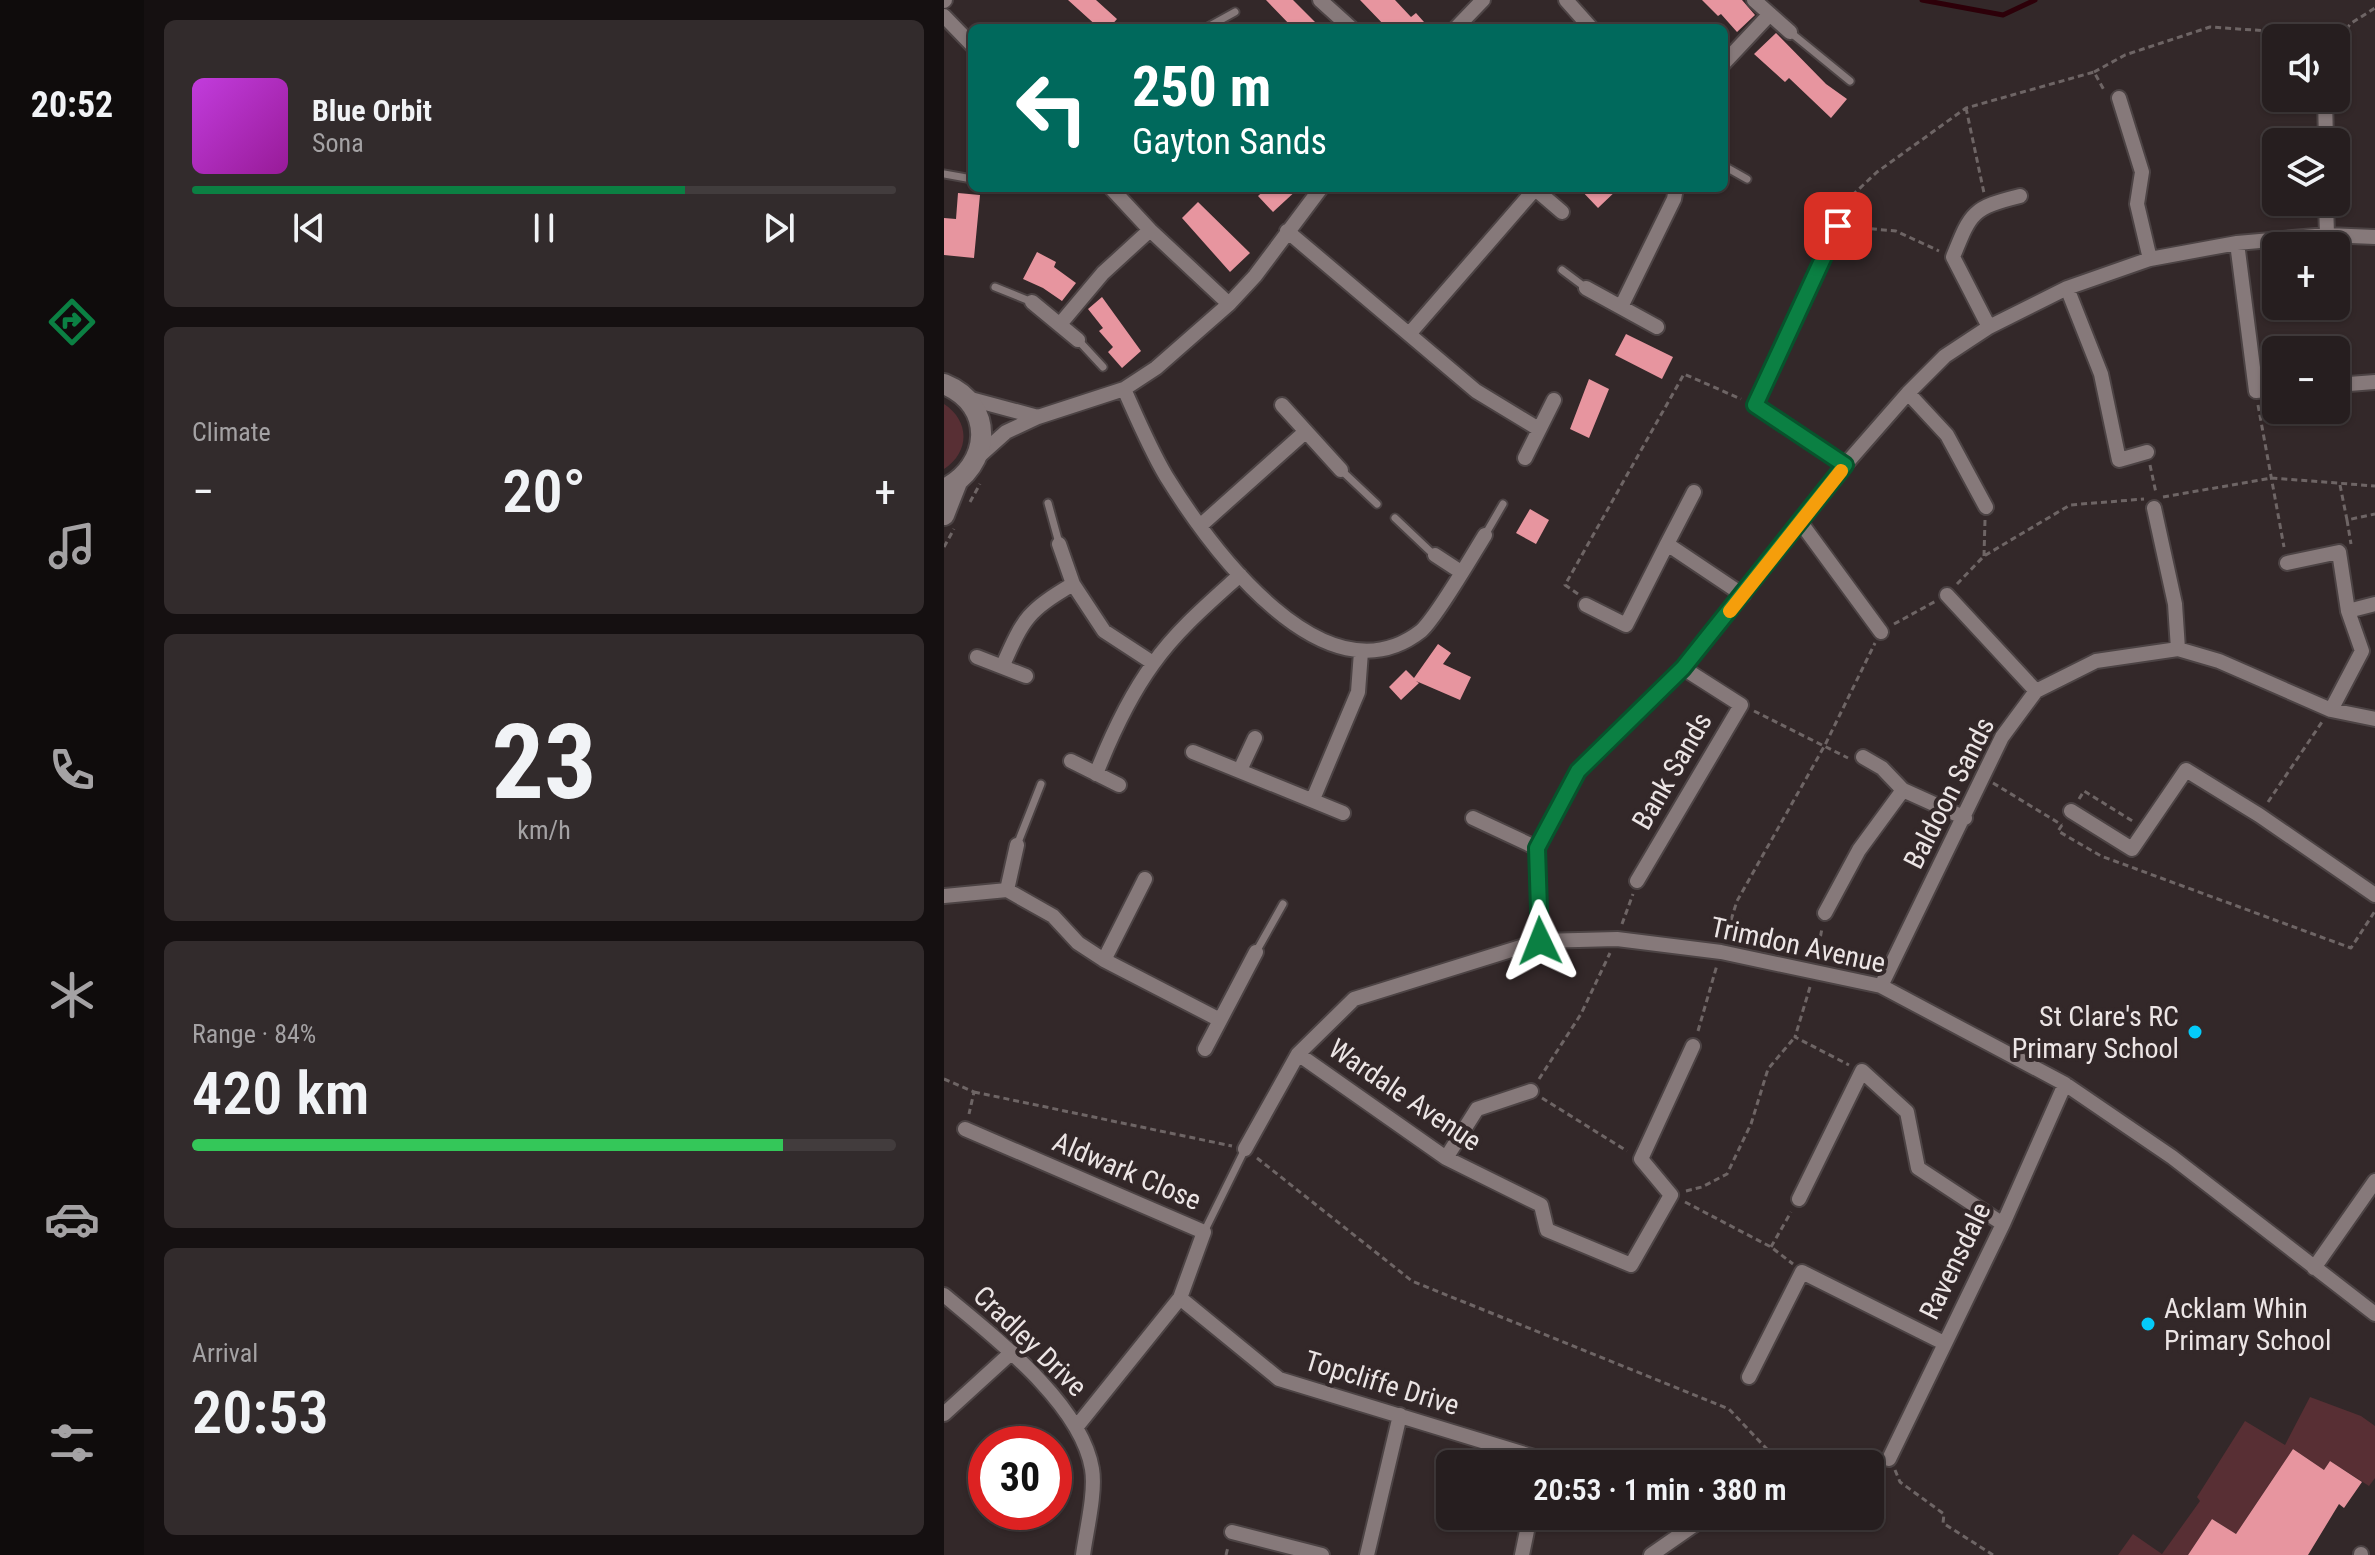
<!DOCTYPE html>
<meta charset="utf-8">
<style>
:root{--surface:#261e1f;--page:#322b2c;--text:#f1f3f6;--muted:#a4a2a4;--line:#423c3d;--accent:#0b8043}
body{margin:0;font-family:"Roboto Condensed",sans-serif;background:var(--page);color:var(--text);height:100vh;display:flex;flex-direction:column;font-size:30px;white-space:nowrap}
*{box-sizing:border-box;margin:0}
p{font-size:26px;color:var(--muted)}
.icon{flex:none;width:44px;height:44px;fill:none;stroke:currentColor;stroke-width:2;stroke-linecap:round;stroke-linejoin:round}
.map{position:relative;flex:1;overflow:hidden}
.sheet{display:flex;flex-direction:column;gap:20px;padding:20px;background:#151011;width:800px}
.sheet>*{flex:none}
.hud{position:absolute;left:24px;top:24px;width:760px;height:168px;border-radius:12px;box-shadow:0 2px 6px #0004,0 0 0 2px var(--line);background:#00695c;color:#fff;overflow:hidden}
.buttons{position:absolute;left:1318px;top:24px;display:grid;gap:16px}
.buttons a{display:grid;place-items:center;width:88px;height:88px;border-radius:12px;background:var(--surface);box-shadow:0 2px 6px #0004,0 0 0 2px var(--line);font-size:40px}
.speed{position:absolute;left:24px;top:1426px;display:flex;gap:16px;font-size:40px;font-weight:700;text-align:center}
.speed>*{display:grid;place-content:center;width:104px;height:104px;border-radius:50%;background:var(--surface);box-shadow:0 2px 6px #0004,0 0 0 2px var(--line);line-height:1}
.speed .limit{border:12px solid #d22;background:#fff;color:#111}
.pin{position:absolute;display:grid;place-items:center;width:68px;height:68px;color:#fff;margin:-34px;border-radius:16px;box-shadow:0 4px 12px #0006}
.me{position:absolute;width:88px;margin:-44px;rotate:358deg;stroke-linejoin:round;filter:drop-shadow(0 0 6px #0008)}
.turn{display:flex;align-items:center;gap:28px;height:168px;padding:0 32px;font-size:36px}
.turn .icon{width:104px;height:104px;stroke-width:2.5}
.turn b{display:block;font-size:56px;line-height:68px}
.big{font-size:60px;font-weight:600;line-height:1.1}
.sheet .widget{flex:1;display:flex;flex-direction:column;justify-content:center;gap:12px;min-width:0;padding:0 28px;border-radius:12px;background:var(--page)}
.sheet .dial{align-items:center;gap:0}
.dial b{font-size:104px;line-height:1}
.song{display:flex;align-items:center;gap:24px}
.cover{width:96px;height:96px;border-radius:12px;background:linear-gradient(135deg,hsl(290 70% 55%),hsl(300 70% 35%))}
.played{height:8px;border-radius:4px;background:linear-gradient(90deg,var(--accent) 70%,var(--line) 70%)}
.keys{display:flex;justify-content:space-around;direction:ltr}
.heat{display:flex;justify-content:space-between;align-items:center;font-size:44px;direction:ltr}
.charge{height:12px;border-radius:6px;background:linear-gradient(90deg,#34c759 84%,var(--line) 0)}
.trip{position:absolute;left:492px;top:1450px;width:448px;height:80px;border-radius:12px;background:var(--surface);box-shadow:0 2px 6px #0004,0 0 0 2px var(--line);font-weight:600;line-height:80px;text-align:center}
main{display:flex;flex:1;min-height:0}
.dock{display:flex;flex-direction:column;width:144px;justify-content:space-around;align-items:center;background:#0f0c0c;color:var(--muted)}
.dock .icon{width:56px;height:56px}
.dock .selected{color:var(--accent)}
.dock b{font-size:36px;color:var(--text)}
.map>svg:first-child{display:block}
.green{fill:#582f34}
.lines{fill:none;stroke-linecap:round;stroke-linejoin:round}
.stream{stroke:#2d0009;stroke-width:5}
.building{fill:#e7959f}
.service-casing{stroke:#4c4344;stroke-width:11}
.minor-casing{stroke:#4c4344;stroke-width:18}
.secondary-casing{stroke:#4c4344;stroke-width:24}
.path{stroke:#6e6565;stroke-width:3;stroke-dasharray:6 4;stroke-linecap:butt}
.service{stroke:#86797a;stroke-width:7}
.minor{stroke:#86797a;stroke-width:14}
.secondary{stroke:#86797a;stroke-width:20}
.route-casing{stroke:#07532c;stroke-width:20}
.route{stroke:#0b8043;stroke-width:14}
.slow{stroke:#f59e0b;stroke-width:14}
.poi-dot{fill:#04cbf9;stroke:#332829;stroke-width:3}
.labels{text-anchor:middle;dominant-baseline:central;stroke-width:8;stroke-linejoin:round;paint-order:stroke}
.street-label{font-size:28px;fill:#ece5e5;stroke:#332829}
.poi-label{font-size:28px;fill:#ece5e5;stroke:#332829;text-anchor:end}
</style>
<main>
<nav class="dock">
<b>20:52</b>
<svg class="icon selected" aria-label="directions" viewBox="0 0 24 24"><path d="M12 3l9 9-9 9-9-9zM9 14v-3h6M13 9l2 2-2 2"/></svg>
<svg class="icon" aria-label="music" viewBox="0 0 24 24"><path d="M9 18V5l10-2v13"/><circle cx="6" cy="18" r="3"/><circle cx="16" cy="16" r="3"/></svg>
<svg class="icon" aria-label="phone" viewBox="0 0 24 24"><path d="M5 4h4l2 5-3 2q2 4 5 5l2-3 5 2v4C11 20 4 13 5 4z"/></svg>
<svg class="icon" aria-label="climate" viewBox="0 0 24 24"><path d="M12 3v18M4 7l16 10M4 17L20 7"/></svg>
<svg class="icon" aria-label="car" viewBox="0 0 24 24"><path d="M5 17H2v-5l4-1 3-4h7l3 4 3 1v5h-3M9 17h6M6 11h13"/><circle cx="7" cy="17" r="2"/><circle cx="17" cy="17" r="2"/></svg>
<svg class="icon" aria-label="filters" viewBox="0 0 24 24"><path d="M4 7h16M4 17h16"/><circle cx="9" cy="7" r="2"/><circle cx="15" cy="17" r="2"/></svg>
</nav>
<section class="sheet">
<div class="widget">
<div class="song"><i class="cover"></i><div><b>Blue Orbit</b><p>Sona</p></div></div>
<div class="played"></div>
<div class="keys"><svg class="icon" aria-label="previous" viewBox="0 0 24 24"><path d="M18 5L8 12l10 7zM5 5v14"/></svg><svg class="icon" aria-label="pause" viewBox="0 0 24 24"><path d="M8 5v14M16 5v14"/></svg><svg class="icon" aria-label="next" viewBox="0 0 24 24"><path d="M6 5l10 7-10 7zM19 5v14"/></svg></div>
</div>
<div class="widget"><p>Climate</p>
<div class="heat"><a>−</a><b class="big">20°</b><a>+</a></div>
</div>
<div class="widget dial"><b>23</b><p>km/h</p></div>
<div class="widget"><p>Range · 84%</p><b class="big">420 km</b><div class="charge"></div></div>
<div class="widget"><p>Arrival</p><b class="big">20:53</b></div>
</section>
<div class="map">
<svg width="1431" height="1555" viewBox="0 0 1431 1555">
<rect width="100%" height="100%" fill="#332829"/>
<!-- green -->
<path class="green" d="M0,404c26,17 26,48 0,65z
M1366,1397l51,19 14,10v52l-6,8 -39,-25 -6,9 -31,-21 -57,85 -24,-15 -24,36h-70l15,-21 29,20 38,-53 -3,-4 48,-76 40,24z"/>
<g class="lines">
<!-- stream -->
<path class="stream" d="M978,0l81,15 32,-15"/>
</g>
<!-- building -->
<path class="building" d="M124,0h28l21,19 -8,9h-10z
M322,0h27l28,28h-28z
M416,0h35l16,17 5,-4 8,9 -4,4 2,2h-35z
M758,0h40l13,15 -18,17 -16,-18 -3,2z
M832,33l50,51 21,15 -16,19 -42,-40 -4,4 -31,-28z
M323,188h32l-26,24 -15,-16z
M635,188h40l-21,20z
M14,193l22,2 -6,63 -30,-3v-37l12,1z
M254,202l52,51 -20,19 -48,-54z
M93,252l19,10 -2,5 22,16 -14,18 -19,-13 -20,-9z
M158,297l39,54 -19,17 -14,-16 5,-5 -14,-16 4,-3 -15,-19z
M682,334l47,23 -11,22 -47,-24z
M645,379l20,10 -20,49 -19,-9z
M586,509l19,11 -13,24 -20,-11z
M494,644l13,9 -8,11 28,13 -11,23 -44,-19 3,2 -18,17 -12,-13 17,-17 8,8z
M1349,1449l31,21 6,-9 32,21 -18,26 -5,-4 -31,51h-120l24,-36 24,15z"/>
<g class="lines">
<defs>
<path id="service" d="M262,28l29,-16
M846,32l60,49
M780,166l23,13
M0,174l28,5
M618,270l24,18
M51,287l37,15
M134,340l25,27
M397,470l36,34
M104,503l11,40
M451,518l39,37
M541,535l18,-31
M73,845l24,-61
M312,952l27,-48
M260,1232l41,-83"/>
<path id="minor" d="M376,0l31,28
M622,0l25,28
M810,0l36,32
M0,1l1,-1
M0,16l28,29
M512,28l27,-28
M780,63l46,-49
M1175,98l23,74 -5,32 13,55
M1381,98l1,44
M167,188l39,42 79,74
M590,188l28,24
M1382,202l1,33
M894,226l-83,179 90,60
M343,231l189,160 61,37
M1293,243l19,148 20,-2
M642,288l71,39
M1123,288l34,86 18,86 28,-8
M88,302l46,38
M677,307l53,-108 2,-11
M117,323l42,-50 47,-43
M1045,327l-36,-70c18,-45 19,-49 67,-61
M466,333l125,-144
M1392,385l39,-3
M180,389c13,29 26,60 42,87 44,71 159,230 255,155 15,-13 51,-75 64,-96
M964,393l39,42 39,72
M23,398l71,19
M338,405l59,65
M33,458l29,-26 32,-15 86,-28 32,-21 73,-64 26,-28 66,-88
M581,458l29,-58
M1210,508l21,96 3,45
M857,523l80,109
M256,526l104,-93
M115,544l14,40 31,47 49,32
M723,544l27,-52
M491,555l26,17
M1343,563l52,-11 9,59
M1003,595l89,96
M642,605l40,20 41,-81 76,51
M33,657l49,19
M59,665c21,-48 25,-54 70,-81
M1387,710l31,-59 -14,-40 27,-7
M249,752l150,61
M919,757l19,11 21,22
M127,761l48,24
M296,770l15,-32
M152,774c15,-38 33,-77 57,-110 24,-34 56,-61 87,-89
M369,799l45,-107 3,-40
M1127,811l61,38 54,-79 73,45 116,80
M529,818l64,30
M693,881l104,-176 -58,-37
M63,890l10,-45
M0,896l63,-6 46,26 25,27 26,17 116,60
M881,913l34,-63 44,-60 62,28
M596,941l-3,-93 41,-77 105,-103 162,-203 63,-72 37,-37 44,-29 78,-39 83,-29 87,-16 90,-8 48,2
M160,960l41,-81
M937,986l121,-249 34,-46 60,-30 82,-12 41,12 112,49 44,9
M261,1049l51,-97
M354,1054l148,104 95,47 6,25 84,35 40,-70 -30,-36 52,-113
M21,1129l239,103 -24,66 -102,127
M301,1149l53,-95 56,-55 186,-58 77,-2 104,13 160,34 184,98 107,73 203,157
M502,1158l31,-49 54,-18
M855,1199l63,-128 45,41 11,56 85,56
M1370,1268l61,-87
M0,1295c50,42 137,108 148,174 4,23 -6,63 -9,86
M236,1298l99,81 262,80 -1,5
M805,1377l53,-105 142,71
M0,1414l68,-62
M945,1459l114,-235 62,-140
M288,1532l90,23
M423,1555l33,-140
M578,1555l8,-39
M707,1555l56,-39
M1417,1555v-1"/>
<path id="secondary" d="M0,384c52,21 47,82 0,105
M0,515l13,-33"/>
</defs>
<!-- service casing -->
<use href="#service" class="service-casing"/>
<!-- minor casing -->
<use href="#minor" class="minor-casing"/>
<!-- secondary casing -->
<use href="#secondary" class="secondary-casing"/>
<!-- path -->
<path class="path" d="M1392,47l14,-23 25,-16
M1150,72l31,-17 85,-28 131,9
M1022,108l18,85
M897,211l1,-6 35,-33 89,-64 128,-36 11,20
M907,227l45,4 43,20
M1314,405l26,142
M1206,465l6,28
M1396,485l7,35 28,-6
M1219,497l109,-19 103,8
M26,502l10,-18
M1403,520l4,24
M0,547l10,-18
M1040,556l1,-36
M1013,584l27,-28 86,-51 74,-6
M634,594l-13,-9 119,-211 57,25
M950,624l42,-23
M810,711l94,47
M1049,783l69,42
M1135,799l5,-8 50,31
M1324,802l54,-80
M1118,825l-4,6 43,25 250,92 24,-37
M678,924l11,-30
M781,939l12,-38 88,-156 50,-102
M873,956l5,-28
M866,987l-15,50 54,28
M754,1031l19,-66
M0,1079l30,13 -5,22
M595,1079l42,-65 29,-61
M30,1092l258,54
M598,1098l85,53
M313,1158l155,123 317,128 52,55
M742,1191l16,-4 25,-13 24,-50 17,-55 27,-32
M741,1202l86,45 22,17
M827,1247l20,-35
M951,1470l5,12 44,32 -1,9 50,32
M779,1518l41,11 17,-13
M282,1555l2,-8"/>
<!-- service -->
<use href="#service" class="service"/>
<!-- minor -->
<use href="#minor" class="minor"/>
<!-- secondary -->
<use href="#secondary" class="secondary"/>
</g>
<g class="lines">
<defs>
<path id="route" d="M596,941l-3,-93 41,-77 105,-103 162,-203 -90,-60 83,-179"/>
</defs>
<!-- route casing -->
<use href="#route" class="route-casing"/>
<!-- route -->
<use href="#route" class="route"/>
<!-- slow -->
<path class="slow" d="M786,611l111,-140"/>
</g>
<!-- markers -->
<g class="poi-dot">
<circle cx="1251" cy="1032" r="8"/>
<circle cx="1204" cy="1324" r="8"/>
</g>
<g class="labels">
<!-- street labels -->
<g class="street-label">
<text transform="translate(728 771) rotate(-60)">Bank Sands</text>
<text transform="translate(1005 793) rotate(-63)">Baldoon Sands</text>
<text transform="translate(854 945) rotate(12)">Trimdon Avenue</text>
<text transform="translate(461 1095) rotate(34)">Wardale Avenue</text>
<text transform="translate(183 1171) rotate(23)">Aldwark Close</text>
<text transform="translate(1011 1261) rotate(-64)">Ravensdale</text>
<text transform="translate(86 1341) rotate(44)">Cradley Drive</text>
<text transform="translate(438 1383) rotate(17)">Topcliffe Drive</text>
</g>
<!-- poi labels -->
<g class="poi-label">
<text x="1235" y="1016">St Clare's RC<tspan x="1235" dy="32">Primary School</tspan></text>
<text x="1220" y="1308" text-anchor="start">Acklam Whin<tspan x="1220" dy="32">Primary School</tspan></text>
</g>
</g>
</svg>
<div class="buttons">
<a><svg class="icon" aria-label="sound" viewBox="0 0 24 24"><path d="M4 9h4l5-4v14l-5-4H4zM17 9q2 3 0 6"/></svg></a>
<a><svg class="icon" aria-label="layers" viewBox="0 0 24 24"><path d="M12 4l9 5-9 5-9-5zM3 14l9 5 9-5"/></svg></a>
<a>+</a>
<a>−</a>
</div>
<div class="speed"><div class="limit">30</div></div>
<div class="pin" style="left:894px;top:226px;background:#d93025"><svg class="icon" aria-label="arrive" viewBox="0 0 24 24"><path d="M6 21V4h12l-3 4 3 4H6"/></svg></div>
<svg class="me" style="left:596px;top:941px" viewBox="-20 -20 40 40"><path d="M0-17L14 15 0 8-14 15z" fill="#0b8043" stroke="#fff" stroke-width="4"/></svg>
<div class="trip">20:53 · 1 min · 380 m</div>
<div class="hud">
<div class="turn"><svg class="icon" aria-label="left" viewBox="0 0 24 24"><path d="M17 20v-9H6M10 6l-5 5 5 5"/></svg><div><b>250 m</b>Gayton Sands</div></div>
</div>
</div>
</main>
